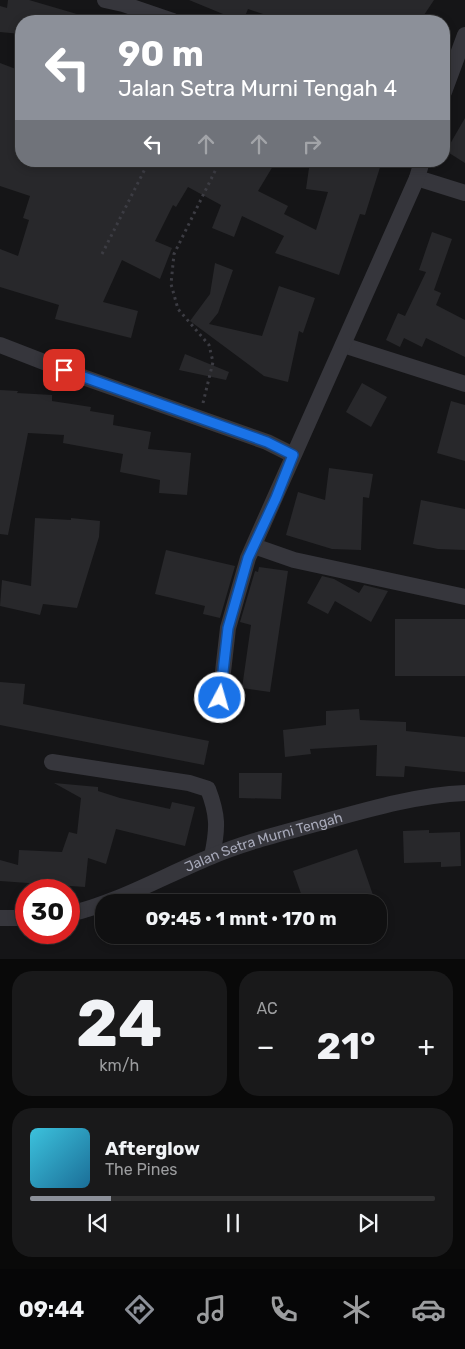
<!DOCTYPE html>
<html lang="id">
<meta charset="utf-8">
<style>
:root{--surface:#101011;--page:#19191a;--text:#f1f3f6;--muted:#9c9d9f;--line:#303031;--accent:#8c9099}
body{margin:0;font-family:Rubik,sans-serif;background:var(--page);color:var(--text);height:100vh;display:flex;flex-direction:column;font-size:19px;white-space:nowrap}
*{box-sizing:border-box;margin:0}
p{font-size:16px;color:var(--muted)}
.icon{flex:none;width:28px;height:28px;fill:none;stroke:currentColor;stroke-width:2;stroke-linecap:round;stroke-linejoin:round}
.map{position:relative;height:959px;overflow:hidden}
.panel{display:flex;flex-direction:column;gap:12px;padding:12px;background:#090909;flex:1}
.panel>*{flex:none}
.guide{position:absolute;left:15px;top:15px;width:435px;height:152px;border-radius:20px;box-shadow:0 2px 8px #0003,0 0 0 1px var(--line);background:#8c9099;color:#fff;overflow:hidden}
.speed{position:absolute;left:15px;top:879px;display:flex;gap:10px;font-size:25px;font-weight:700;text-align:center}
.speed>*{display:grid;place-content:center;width:65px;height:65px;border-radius:50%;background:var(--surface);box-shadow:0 2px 8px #0003,0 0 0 1px var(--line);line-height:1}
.speed .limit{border:8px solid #d22;background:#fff;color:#111}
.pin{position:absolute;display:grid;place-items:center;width:42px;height:42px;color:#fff;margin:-21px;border-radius:10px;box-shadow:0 2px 8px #0006}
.me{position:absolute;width:55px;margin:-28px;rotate:6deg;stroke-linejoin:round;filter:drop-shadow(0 0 4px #0008)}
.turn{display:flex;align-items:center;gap:18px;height:105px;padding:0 20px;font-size:22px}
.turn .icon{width:65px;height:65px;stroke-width:2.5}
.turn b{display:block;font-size:35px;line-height:42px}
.lanes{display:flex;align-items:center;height:48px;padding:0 20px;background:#0003;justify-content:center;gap:25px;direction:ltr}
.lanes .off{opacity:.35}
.big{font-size:38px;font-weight:700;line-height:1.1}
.panel .card{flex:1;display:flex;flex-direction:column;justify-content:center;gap:8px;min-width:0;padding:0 18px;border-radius:20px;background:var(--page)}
.panel .dial{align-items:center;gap:0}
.dial b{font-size:65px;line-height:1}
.song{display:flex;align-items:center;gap:15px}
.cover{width:60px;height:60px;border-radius:8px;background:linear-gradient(135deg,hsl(190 70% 55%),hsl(200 70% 35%))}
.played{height:5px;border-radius:2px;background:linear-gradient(90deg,var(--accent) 20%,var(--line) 20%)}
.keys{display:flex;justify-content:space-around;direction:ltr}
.heat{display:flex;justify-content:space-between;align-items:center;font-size:28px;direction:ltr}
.panel .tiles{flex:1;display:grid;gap:12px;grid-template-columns:1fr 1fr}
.card:last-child{grid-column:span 2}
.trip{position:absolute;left:95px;top:894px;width:292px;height:50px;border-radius:20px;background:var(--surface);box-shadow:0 2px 8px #0003,0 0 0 1px var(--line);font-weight:700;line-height:50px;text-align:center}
.dock{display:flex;height:80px;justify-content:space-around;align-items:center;background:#060607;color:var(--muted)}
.dock .icon{width:35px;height:35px}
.dock .on{color:var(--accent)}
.dock b{font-size:22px;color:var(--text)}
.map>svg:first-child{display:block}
.building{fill:#28282b}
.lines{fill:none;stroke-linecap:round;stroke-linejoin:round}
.path{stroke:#3c3c43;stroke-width:3;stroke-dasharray:2.5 4;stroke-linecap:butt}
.street{stroke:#36363c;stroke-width:16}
.route-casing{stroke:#114b97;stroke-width:12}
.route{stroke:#1a73e8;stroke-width:9}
.labels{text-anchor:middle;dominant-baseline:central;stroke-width:5;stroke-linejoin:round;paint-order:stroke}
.street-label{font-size:14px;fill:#a6a8b8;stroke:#101012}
</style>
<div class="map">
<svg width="465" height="959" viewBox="0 0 465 959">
<rect width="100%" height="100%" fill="#151517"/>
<!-- building -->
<path class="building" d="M8,0h21l58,17 -1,4h-65v13l-21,-2v-26l7,2z
M189,0h245l-14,21h-136l-36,-12 -5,12h-3z
M0,63l21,8v90h192l11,7 4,-7h48l-18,30 30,15 -4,8 32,16 12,-38 -22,-3 4,-28 23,3 1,-3h48l-17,54 -5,-1 -21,61 -64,-22 9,-17 -42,-20 -8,21 -22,-9 9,-23 -33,-18 -12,20 -3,-2 -18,36 17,7 -12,31 -38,-19 -19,42 35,9 -7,27 -76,-19 4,-14 -59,-18v-38l18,7 11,-36 -6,-2 7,-22 -30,-10z
M465,118v45l-19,-12z
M432,232l20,7 -18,51 7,3 -5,12 29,15v37l-39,-19 -4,9 -18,-9 -4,9 -14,-7 12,-27 7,3 21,-44 -7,-2z
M215,263l18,7 -15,43 -9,11 53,12 17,-50 36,12 -12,35 -4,-2 -11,51 -24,-6 -74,-55 20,-27z
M185,354l44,18 -3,8 -47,-10z
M362,383l25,14 -16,30 -25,-15z
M0,390l18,1 -1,2 35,2v6l39,6 -1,4 24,4 -1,10 38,7 -3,17 43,4 -4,42 -28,-2 1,-13 -40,-8 3,-18 -60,-11 1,-8 -36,-2 -20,102 -8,-1z
M451,401l14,4v56l-28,-8z
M329,468l44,6 -4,24 -6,-1 -2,53 -29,-1 -46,-14 12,-43 27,8z
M421,500l44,9v41l-27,-1 -25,-5z
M35,518l36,2v-2l29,3 -1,16 -22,71 -34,-4 -3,11 -40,-9 2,-26 29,6z
M166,550l69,16 -15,52 -17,-4 2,-8 -50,-12z
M259,567l29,4 -18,121 -28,-4 9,-63 -11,-3 15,-51 3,1z
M322,576l12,3 25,14 5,-8 24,6 -17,31 -36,-21 -7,13 -21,-11z
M395,619h70v57h-70z
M0,682l25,2 -2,20 186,37 -5,24 -204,-40z
M359,709l1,11 46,2v9l59,6v35l-60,-6 -1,11 -28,-1 1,-31 -67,4 1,5 -26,3 -2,-27 43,-5v-14z
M239,773h43l-1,26 -42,-1z
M54,783l44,4v4l22,7 50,11 2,-7 23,5 -10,39 -69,-17 -10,35 -18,-6 -3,29 -85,-6v-21l18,5 1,-15 43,2 7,-20 8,2 4,-36z
M429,830v3l31,-1 1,34 -20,1v-5l-37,1 -1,-32z
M357,849l16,46 -21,7h-48l-11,-31z"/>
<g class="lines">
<!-- path -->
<path class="path" d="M102,254l47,-93
M203,403l10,-41 -4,-17 -31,-36 -7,-25 3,-30 46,-93"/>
<!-- street -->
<g class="street">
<path d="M105,0l18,4 50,17"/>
<path d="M444,92l21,-57"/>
<path d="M417,178l48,15"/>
<path d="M0,345l80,31 187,66 26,13"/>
<path d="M343,345l122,39"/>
<path d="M254,546l40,14 171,37"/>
<path d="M220,698l8,-70 20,-70 169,-380 5,-17"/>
<path d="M52,762l137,21 19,6c10,26 10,39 4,67"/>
<path id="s1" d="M69,914c48,-11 95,-38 141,-57 35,-15 73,-24 109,-34 47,-13 97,-28 146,-30"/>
<path d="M0,918h26"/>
</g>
</g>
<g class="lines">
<defs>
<path id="route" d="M64,370l203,72 26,13 -17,43 -28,60 -20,70 -8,70"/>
</defs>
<!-- route casing -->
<use href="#route" class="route-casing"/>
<!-- route -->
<use href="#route" class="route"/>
</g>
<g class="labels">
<!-- street labels -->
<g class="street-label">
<text stroke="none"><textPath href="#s1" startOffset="208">Jalan Setra Murni Tengah</textPath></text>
</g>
</g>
</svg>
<div class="speed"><div class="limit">30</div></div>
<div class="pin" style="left:64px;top:370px;background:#d93025"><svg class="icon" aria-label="arrive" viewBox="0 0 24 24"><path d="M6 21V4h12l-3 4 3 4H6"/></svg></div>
<svg class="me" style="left:220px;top:698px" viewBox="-20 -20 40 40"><circle r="17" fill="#1a73e8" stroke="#fff" stroke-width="3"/><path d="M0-11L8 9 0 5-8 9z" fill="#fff"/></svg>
<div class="trip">09:45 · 1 mnt · 170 m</div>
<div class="guide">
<div class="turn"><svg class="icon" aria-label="left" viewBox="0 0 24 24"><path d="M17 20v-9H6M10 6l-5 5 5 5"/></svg><div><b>90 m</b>Jalan Setra Murni Tengah 4</div></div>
<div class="lanes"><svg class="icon" aria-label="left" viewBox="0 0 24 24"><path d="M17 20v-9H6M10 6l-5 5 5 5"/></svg><svg class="icon off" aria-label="ahead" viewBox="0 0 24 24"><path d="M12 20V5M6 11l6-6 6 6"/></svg><svg class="icon off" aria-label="ahead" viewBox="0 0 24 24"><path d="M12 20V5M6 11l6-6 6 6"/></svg><svg class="icon off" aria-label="right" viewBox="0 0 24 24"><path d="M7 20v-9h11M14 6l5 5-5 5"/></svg></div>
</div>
</div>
<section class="panel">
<div class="tiles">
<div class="card dial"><b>24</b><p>km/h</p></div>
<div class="card"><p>AC</p>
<div class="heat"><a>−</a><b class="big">21°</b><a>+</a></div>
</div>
<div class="card">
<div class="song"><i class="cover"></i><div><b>Afterglow</b><p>The Pines</p></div></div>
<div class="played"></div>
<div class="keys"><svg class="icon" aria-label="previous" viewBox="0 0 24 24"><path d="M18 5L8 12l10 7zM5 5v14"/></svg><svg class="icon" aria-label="pause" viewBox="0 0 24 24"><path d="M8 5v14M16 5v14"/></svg><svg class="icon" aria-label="next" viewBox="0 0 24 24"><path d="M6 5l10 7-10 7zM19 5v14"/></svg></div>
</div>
</div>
</section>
<nav class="dock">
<b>09:44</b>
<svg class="icon on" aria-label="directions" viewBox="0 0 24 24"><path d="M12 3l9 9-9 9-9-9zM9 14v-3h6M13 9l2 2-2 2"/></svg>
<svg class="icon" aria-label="music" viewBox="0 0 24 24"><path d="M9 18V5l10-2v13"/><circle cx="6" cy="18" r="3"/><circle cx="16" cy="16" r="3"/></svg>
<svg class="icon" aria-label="phone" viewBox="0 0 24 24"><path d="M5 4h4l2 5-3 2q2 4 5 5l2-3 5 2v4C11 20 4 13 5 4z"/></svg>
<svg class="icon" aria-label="climate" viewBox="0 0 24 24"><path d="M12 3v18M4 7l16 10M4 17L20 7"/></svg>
<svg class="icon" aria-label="car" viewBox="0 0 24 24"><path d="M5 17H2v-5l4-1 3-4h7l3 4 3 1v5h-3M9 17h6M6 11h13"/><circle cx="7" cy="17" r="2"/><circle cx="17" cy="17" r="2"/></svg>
</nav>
